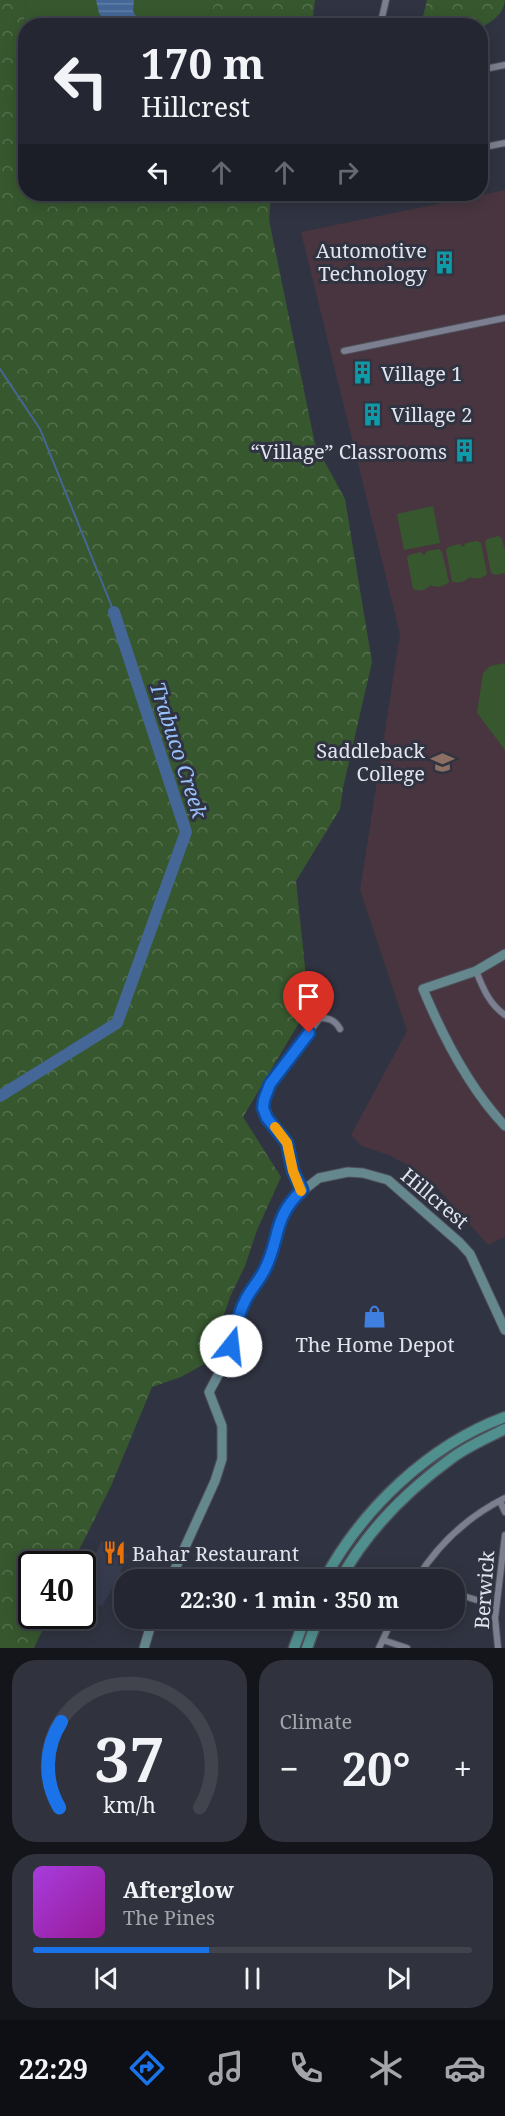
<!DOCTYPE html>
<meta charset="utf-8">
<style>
:root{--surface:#242631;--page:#30323d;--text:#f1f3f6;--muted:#a3a5ab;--line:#41434d;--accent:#1a73e8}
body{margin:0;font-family:"Noto Serif",serif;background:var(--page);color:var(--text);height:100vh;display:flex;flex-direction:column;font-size:22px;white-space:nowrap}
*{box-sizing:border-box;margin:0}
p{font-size:20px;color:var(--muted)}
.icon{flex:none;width:33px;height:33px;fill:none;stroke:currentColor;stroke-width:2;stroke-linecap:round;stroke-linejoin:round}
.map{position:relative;height:1648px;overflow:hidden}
.side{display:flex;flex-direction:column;gap:12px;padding:12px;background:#14151b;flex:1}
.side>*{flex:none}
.guide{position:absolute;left:18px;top:18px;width:470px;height:183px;border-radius:24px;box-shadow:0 3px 15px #0003,0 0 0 2px var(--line);background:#242631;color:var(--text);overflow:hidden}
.speed{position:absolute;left:18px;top:1551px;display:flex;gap:12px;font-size:30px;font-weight:700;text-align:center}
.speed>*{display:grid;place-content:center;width:78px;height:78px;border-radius:50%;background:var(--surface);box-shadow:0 3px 15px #0003,0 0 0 2px var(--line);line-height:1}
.speed .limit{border:3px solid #111;border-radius:9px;background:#fff;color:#111}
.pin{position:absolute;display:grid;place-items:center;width:51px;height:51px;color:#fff;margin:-62px -26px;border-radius:50% 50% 50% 0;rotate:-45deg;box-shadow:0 0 6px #0007}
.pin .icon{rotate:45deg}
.me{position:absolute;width:66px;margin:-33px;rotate:16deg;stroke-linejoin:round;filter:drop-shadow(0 0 4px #0008)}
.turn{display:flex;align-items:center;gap:21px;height:126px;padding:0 24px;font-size:27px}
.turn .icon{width:78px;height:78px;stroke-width:2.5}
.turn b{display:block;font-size:42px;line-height:51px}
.lanes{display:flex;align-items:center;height:57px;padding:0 24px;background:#0003;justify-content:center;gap:30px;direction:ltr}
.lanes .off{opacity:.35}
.big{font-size:45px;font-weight:700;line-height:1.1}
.side .tile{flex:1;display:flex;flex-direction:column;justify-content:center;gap:9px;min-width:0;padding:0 21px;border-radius:24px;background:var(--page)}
.side .dial{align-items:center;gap:0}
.dial svg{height:156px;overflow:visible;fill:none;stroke:var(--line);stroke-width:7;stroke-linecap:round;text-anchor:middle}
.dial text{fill:var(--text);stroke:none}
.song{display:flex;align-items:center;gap:18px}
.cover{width:72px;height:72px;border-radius:9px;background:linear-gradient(135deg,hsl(280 70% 55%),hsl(300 70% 35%))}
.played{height:6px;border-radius:3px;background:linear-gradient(90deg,var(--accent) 40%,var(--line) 40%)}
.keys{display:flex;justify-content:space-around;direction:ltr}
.heat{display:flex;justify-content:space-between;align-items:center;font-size:33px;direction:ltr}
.side .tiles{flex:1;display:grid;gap:12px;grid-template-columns:1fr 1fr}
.tile:last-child{grid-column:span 2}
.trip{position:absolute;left:114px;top:1569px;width:351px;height:60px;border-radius:24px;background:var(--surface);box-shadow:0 3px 15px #0003,0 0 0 2px var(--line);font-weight:700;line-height:60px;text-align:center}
.tabs{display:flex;height:96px;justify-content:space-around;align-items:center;background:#0e0f14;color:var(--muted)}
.tabs .icon{width:42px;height:42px}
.tabs .on{color:var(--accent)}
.tabs b{font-size:27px;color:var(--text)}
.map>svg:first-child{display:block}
.built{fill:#373c4f}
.education{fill:#48353f}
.grass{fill:#37582f}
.park{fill:url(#park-crowns)}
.water{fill:url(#water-rules)}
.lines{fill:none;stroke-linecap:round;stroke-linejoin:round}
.stream{stroke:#446797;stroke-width:2}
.river{stroke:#446797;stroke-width:12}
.street-casing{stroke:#4d4f5a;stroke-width:8}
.secondary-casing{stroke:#4d4f5a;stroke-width:11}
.primary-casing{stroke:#4d4f5a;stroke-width:13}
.street{stroke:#7b7f8f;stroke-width:6}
.secondary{stroke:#65878e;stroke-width:9}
.primary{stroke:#4f8f8e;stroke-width:10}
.route-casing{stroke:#114b97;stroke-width:15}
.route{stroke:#1a73e8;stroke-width:10}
.slow{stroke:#f59e0b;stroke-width:10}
.labels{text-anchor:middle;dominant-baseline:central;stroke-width:6;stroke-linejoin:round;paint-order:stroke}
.poi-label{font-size:20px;fill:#e2e4ed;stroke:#303341;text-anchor:end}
.street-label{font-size:20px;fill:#e2e4ed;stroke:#303341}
.water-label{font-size:21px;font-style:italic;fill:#97c1fb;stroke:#303341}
</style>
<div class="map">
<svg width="505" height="1648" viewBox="0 0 505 1648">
<defs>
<pattern id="park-crowns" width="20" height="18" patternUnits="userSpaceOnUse" patternTransform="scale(1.5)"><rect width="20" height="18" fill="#37582f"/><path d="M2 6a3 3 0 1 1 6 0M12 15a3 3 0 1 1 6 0" fill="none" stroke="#54704d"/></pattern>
<pattern id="water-rules" width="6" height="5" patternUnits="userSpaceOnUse" patternTransform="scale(1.5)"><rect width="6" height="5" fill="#446797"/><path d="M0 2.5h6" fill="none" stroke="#5f7da6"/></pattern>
</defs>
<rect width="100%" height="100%" fill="#303341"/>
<!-- built -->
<path class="built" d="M101,1542l27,12 -7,17 1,8 -5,7 -4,1 -11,19 -6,-2 1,-5 -15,-7 1,-18 2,-5 4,1z"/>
<!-- education -->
<path class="education" d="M505,190v1047l-17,8 -47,-53 -25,-22 -25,-14 -29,-10 -11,-11 56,-104 -47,-141 40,-256 -99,-402z"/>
<!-- grass -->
<path class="grass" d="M26,0h190l-11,25 -179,1v12l-2,-11z
M433,506l7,37 -36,7 -7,-36z
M499,536l3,3 3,13v21l-10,2 -4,-2 -6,-31 2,-3z
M477,541l4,2 6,31c-4,4 -11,6 -17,3 -5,5 -12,7 -18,4l-6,-31 2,-3 12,-3 3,3 3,-4z
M439,549l3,3 7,30c-5,5 -13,6 -18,3 -5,5 -12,7 -18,4l-6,-31 2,-3 12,-3 3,3 3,-4z
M505,663v87l-28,-37 6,-40 7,-7z"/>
<!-- park -->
<path class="park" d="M0,0h26l-2,27 2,167h245l-2,26 46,224 30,55 27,163 -29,126 -3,21 -44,72 13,125 -66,111 38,60 -24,53 -12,36 -15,31 -22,65 -27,15 -29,10 -41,99 -39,78h-40v52h17l-15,32h-34z
M216,0h99l-3,25h-107z
M427,0h78c-1,15 -14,21 -25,29v-3l-59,-1z"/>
<!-- water -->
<path class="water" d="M96,0h38l-1,11 8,14h-34l-8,-12z"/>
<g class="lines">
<!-- stream -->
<path class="stream" d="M0,369l40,60 74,183"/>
<!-- river -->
<path class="river" d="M0,1096l117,-73 69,-191 -72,-220"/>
<defs>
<path id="street" d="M380,26l6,-26
M480,70l25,-5
M480,148l25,-5
M344,351l161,-33
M476,971c7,17 13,33 29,44
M302,1190l-9,-19 -6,-28 -20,-25 -4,-10 1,-9 6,-15 50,-66c9,0 15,2 20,11
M500,1501l5,11
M416,1580c22,-36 51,-63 89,-82
M454,1593l42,13
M383,1640l24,8
M379,1648l14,-30
M498,1648l-3,-30 10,-83"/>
<path id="secondary" d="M505,954l-29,17 -53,18c20,48 46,99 82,137
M170,1580l45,-99 7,-22v-33l-13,-34 15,-28 19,-60 21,-33 7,-14 10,-40 10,-17 28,-22 29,-6 15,1 25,7 72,63 10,11 35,76
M144,1648l9,-30"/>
<path id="primary" d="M324,1580c38,-71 105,-135 181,-163
M340,1580c26,-48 68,-90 112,-122 16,-12 35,-20 53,-29
M294,1648l11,-30
M307,1648l11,-30"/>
</defs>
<!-- street casing -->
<use href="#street" class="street-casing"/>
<!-- secondary casing -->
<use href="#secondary" class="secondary-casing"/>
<!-- primary casing -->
<use href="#primary" class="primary-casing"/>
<!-- street -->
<use href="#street" class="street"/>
<!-- secondary -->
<use href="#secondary" class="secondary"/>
<!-- primary -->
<use href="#primary" class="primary"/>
</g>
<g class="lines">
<defs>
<path id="route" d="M231,1346c4,-15 7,-32 14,-45 5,-11 15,-21 20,-32 16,-32 7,-50 37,-79l-9,-19 -6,-28 -20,-25 -4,-10 1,-8 6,-16 39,-51"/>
</defs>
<!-- route casing -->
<use href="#route" class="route-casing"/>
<!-- route -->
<use href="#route" class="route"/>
<!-- slow -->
<path class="slow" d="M275,1127l12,16 6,28 8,20"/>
</g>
<!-- icons -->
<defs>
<symbol id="building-bare" viewBox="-9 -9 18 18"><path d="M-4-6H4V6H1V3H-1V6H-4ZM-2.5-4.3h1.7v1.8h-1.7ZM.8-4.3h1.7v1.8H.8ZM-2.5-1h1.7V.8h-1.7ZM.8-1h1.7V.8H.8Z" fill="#0f9aa8" stroke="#303341" stroke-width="2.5" paint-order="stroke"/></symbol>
<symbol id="university-bare" viewBox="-9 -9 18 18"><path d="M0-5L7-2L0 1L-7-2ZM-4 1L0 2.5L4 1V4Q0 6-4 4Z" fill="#8d6e63" stroke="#303341" stroke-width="2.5" paint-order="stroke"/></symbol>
<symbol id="shop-bare" viewBox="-9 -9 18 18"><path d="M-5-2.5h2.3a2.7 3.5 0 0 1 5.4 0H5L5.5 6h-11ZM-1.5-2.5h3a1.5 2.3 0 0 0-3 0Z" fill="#3f7fe0" stroke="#303341" stroke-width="2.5" paint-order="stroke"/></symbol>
<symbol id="restaurant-bare" viewBox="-9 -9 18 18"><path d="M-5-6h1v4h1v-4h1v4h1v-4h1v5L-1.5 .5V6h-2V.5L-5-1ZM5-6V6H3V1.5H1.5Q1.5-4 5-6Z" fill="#e8710a" stroke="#303341" stroke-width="2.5" paint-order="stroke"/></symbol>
</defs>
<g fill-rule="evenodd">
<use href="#building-bare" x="428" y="246" width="33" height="33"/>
<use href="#building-bare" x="346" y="356" width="33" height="33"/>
<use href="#building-bare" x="356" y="398" width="33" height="33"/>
<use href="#building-bare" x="448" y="434" width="33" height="33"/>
<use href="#university-bare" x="426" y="746" width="33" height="33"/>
<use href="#shop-bare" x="358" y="1300" width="33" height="33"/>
<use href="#restaurant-bare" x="98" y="1536" width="33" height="33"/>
</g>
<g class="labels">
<!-- poi labels -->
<g class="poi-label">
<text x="427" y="250">Automotive<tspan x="427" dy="23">Technology</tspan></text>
<text x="381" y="373" text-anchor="start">Village 1</text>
<text x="391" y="414" text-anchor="start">Village 2</text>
<text x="447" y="451">“Village” Classrooms</text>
<text x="425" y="750">Saddleback<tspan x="425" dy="23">College</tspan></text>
<text x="375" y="1344" text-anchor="middle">The Home Depot</text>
<text x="132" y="1553" text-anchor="start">Bahar Restaurant</text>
</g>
<!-- street labels -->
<g class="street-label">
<text transform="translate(435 1198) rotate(40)">Hillcrest</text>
<text transform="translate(484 1590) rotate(-86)">Berwick</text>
</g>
<!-- water labels -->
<g class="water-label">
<text transform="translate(179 750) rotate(72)">Trabuco Creek</text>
</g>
</g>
</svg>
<div class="speed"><div class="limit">40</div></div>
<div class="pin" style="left:309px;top:1033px;background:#d93025"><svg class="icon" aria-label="arrive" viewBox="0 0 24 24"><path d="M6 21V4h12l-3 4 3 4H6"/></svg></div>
<svg class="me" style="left:231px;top:1346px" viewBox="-20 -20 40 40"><circle r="19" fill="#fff"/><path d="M0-13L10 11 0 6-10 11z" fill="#1a73e8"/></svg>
<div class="trip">22:30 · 1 min · 350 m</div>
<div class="guide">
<div class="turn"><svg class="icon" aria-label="left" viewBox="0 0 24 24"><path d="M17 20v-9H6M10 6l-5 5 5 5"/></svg><div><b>170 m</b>Hillcrest</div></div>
<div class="lanes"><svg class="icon" aria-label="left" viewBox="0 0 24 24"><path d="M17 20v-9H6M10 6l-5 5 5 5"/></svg><svg class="icon off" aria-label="ahead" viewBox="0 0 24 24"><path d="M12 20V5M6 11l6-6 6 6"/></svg><svg class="icon off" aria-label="ahead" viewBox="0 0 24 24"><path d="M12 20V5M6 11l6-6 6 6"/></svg><svg class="icon off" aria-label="right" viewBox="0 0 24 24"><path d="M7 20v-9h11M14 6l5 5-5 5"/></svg></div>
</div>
</div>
<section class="side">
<div class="tiles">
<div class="tile dial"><svg viewBox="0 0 100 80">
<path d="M14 69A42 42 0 1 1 86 69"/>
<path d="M14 69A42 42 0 0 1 15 25" stroke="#1a73e8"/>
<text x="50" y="56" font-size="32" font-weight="700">37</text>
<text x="50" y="72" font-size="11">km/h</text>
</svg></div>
<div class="tile"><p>Climate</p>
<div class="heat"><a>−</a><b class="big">20°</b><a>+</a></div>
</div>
<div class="tile">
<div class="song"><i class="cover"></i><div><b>Afterglow</b><p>The Pines</p></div></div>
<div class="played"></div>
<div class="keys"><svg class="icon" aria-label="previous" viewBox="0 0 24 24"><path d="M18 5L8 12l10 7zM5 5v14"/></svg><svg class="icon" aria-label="pause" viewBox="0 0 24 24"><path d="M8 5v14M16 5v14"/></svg><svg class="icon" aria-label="next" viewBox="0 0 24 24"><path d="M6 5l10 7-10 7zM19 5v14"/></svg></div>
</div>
</div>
</section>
<nav class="tabs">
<b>22:29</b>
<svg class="icon on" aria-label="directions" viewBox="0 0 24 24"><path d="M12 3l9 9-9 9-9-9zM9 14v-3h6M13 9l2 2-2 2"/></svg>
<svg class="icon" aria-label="music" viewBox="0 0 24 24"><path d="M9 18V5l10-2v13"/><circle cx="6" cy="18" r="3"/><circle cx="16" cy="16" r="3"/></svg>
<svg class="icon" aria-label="phone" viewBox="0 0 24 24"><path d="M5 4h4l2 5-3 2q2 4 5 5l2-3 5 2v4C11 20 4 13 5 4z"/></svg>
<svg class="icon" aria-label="climate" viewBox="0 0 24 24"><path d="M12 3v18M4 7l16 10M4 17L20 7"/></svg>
<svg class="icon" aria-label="car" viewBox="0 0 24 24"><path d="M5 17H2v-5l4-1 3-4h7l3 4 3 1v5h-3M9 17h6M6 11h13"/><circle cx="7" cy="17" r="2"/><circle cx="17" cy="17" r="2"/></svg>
</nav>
